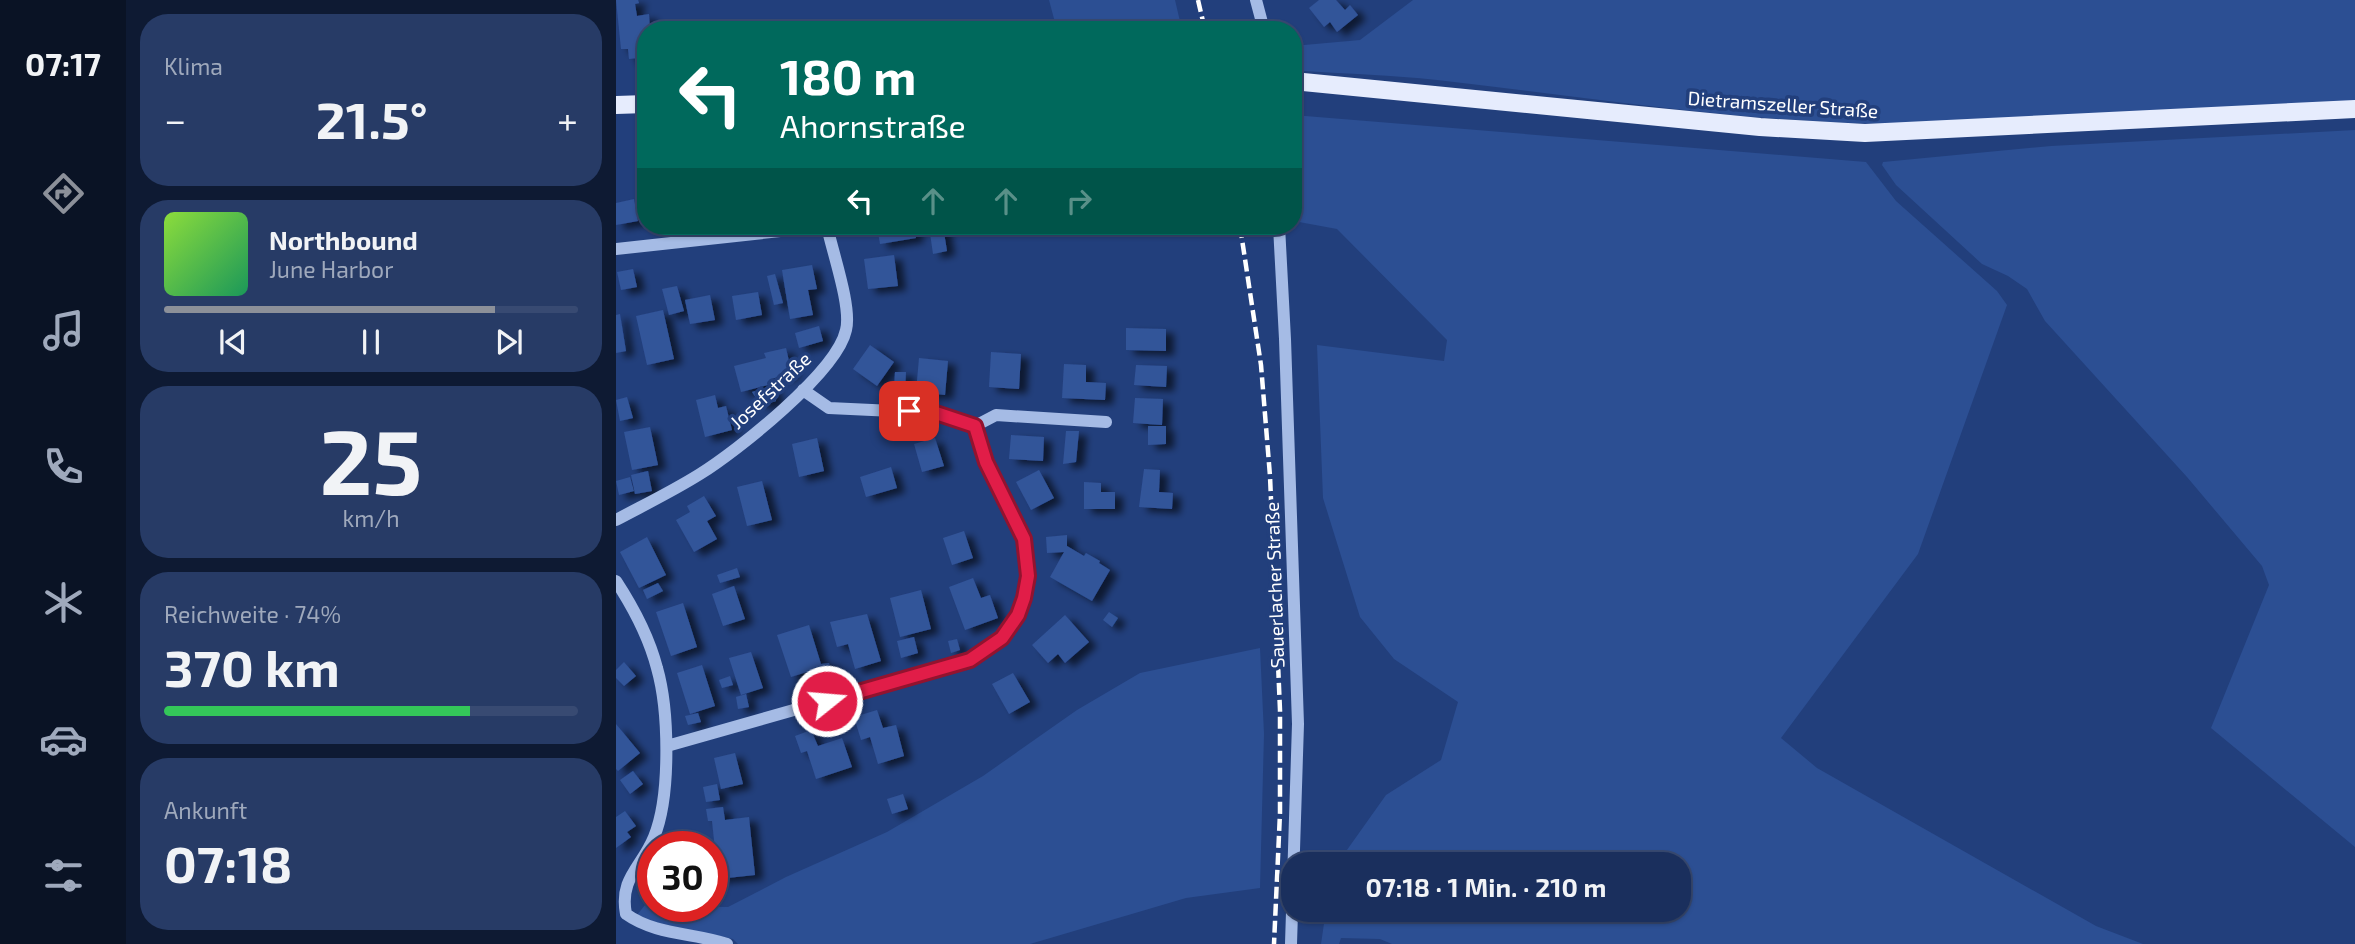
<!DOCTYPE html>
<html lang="de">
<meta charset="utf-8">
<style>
:root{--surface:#1a2f5d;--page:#273b66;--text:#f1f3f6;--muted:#9fa9bc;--line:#384a72;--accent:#8c9099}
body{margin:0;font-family:"Exo 2",sans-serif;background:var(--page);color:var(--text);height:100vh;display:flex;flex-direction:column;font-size:26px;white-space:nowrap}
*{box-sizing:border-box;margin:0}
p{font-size:23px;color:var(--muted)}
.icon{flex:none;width:38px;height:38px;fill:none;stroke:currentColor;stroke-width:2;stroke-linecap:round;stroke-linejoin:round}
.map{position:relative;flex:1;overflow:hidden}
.sheet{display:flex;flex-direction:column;gap:14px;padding:14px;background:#0e1a33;width:490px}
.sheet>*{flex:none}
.banner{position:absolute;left:21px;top:21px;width:665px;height:214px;border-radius:28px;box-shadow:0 2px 5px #0004,0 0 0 2px var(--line);background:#00695c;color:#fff;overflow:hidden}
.speed{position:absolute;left:21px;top:831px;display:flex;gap:14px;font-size:35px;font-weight:700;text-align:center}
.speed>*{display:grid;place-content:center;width:91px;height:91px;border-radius:50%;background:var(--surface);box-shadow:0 2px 5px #0004,0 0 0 2px var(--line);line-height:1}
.speed .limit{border:10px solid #d22;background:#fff;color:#111}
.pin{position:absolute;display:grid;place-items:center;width:60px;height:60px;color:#fff;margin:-30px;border-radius:14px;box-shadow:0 4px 10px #0006}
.me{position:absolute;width:77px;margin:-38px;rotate:73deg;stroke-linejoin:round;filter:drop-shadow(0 0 5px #0008)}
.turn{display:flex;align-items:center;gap:24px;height:147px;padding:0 28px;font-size:32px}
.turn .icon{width:91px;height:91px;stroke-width:2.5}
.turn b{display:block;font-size:49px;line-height:60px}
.lanes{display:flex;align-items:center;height:66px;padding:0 28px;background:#0003;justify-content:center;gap:35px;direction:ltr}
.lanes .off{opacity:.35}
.big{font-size:52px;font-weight:700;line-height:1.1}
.sheet .tile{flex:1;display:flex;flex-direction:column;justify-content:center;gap:10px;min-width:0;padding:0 24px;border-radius:28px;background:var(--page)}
.sheet .dial{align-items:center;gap:0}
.dial b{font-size:91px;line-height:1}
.song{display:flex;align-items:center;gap:21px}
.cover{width:84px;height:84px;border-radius:10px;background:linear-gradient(135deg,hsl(90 70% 55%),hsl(150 70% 35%))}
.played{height:7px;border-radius:4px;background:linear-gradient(90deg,var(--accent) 80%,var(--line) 80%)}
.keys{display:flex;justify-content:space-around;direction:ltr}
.heat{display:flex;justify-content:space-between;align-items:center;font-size:38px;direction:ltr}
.charge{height:10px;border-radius:5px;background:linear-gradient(90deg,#34c759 74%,var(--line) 0)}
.trip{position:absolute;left:665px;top:852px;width:410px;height:70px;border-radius:28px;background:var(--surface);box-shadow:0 2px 5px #0004,0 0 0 2px var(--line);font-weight:700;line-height:70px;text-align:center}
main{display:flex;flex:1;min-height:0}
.dock{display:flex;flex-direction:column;width:126px;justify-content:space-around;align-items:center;background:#0a1325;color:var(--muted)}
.dock .icon{width:49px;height:49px}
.dock .active{color:var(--accent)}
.dock b{font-size:32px;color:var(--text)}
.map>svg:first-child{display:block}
.green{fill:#2c4f93}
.building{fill:#325499;filter:url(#shadow)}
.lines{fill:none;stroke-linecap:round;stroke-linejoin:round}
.minor{stroke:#a5bbe5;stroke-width:12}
.major{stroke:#e6ecfd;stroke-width:18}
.rail{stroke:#fff;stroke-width:4.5;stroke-dasharray:12 5;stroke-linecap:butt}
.route-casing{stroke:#92132f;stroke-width:18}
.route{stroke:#e11d48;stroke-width:12}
.labels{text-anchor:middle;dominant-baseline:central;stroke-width:7;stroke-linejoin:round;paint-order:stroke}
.street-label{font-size:19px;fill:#fff;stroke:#223f7c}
</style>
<main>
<nav class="dock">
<b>07:17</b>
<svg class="icon active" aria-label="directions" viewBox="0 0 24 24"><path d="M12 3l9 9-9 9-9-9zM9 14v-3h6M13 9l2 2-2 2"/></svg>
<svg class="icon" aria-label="music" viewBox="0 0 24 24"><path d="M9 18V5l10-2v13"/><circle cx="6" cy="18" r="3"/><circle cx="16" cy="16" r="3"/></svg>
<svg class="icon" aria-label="phone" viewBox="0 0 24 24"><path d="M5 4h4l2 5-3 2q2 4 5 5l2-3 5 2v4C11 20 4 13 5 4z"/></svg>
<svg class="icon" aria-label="climate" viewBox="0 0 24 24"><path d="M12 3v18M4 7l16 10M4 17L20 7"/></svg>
<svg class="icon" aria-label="car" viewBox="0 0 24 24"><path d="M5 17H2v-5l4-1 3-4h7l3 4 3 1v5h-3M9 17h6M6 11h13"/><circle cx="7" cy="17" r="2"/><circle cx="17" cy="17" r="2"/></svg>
<svg class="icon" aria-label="filters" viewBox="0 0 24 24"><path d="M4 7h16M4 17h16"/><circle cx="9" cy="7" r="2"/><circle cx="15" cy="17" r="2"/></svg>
</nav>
<section class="sheet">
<div class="tile"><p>Klima</p>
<div class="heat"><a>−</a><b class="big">21.5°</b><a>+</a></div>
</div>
<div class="tile">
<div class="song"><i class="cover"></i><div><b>Northbound</b><p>June Harbor</p></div></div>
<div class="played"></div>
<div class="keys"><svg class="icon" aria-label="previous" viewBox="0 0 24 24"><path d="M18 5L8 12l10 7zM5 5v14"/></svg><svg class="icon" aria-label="pause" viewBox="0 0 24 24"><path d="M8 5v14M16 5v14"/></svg><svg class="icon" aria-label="next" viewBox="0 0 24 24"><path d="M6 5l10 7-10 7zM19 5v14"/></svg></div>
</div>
<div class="tile dial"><b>25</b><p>km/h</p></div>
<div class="tile"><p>Reichweite · 74%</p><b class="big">370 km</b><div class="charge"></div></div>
<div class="tile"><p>Ankunft</p><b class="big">07:18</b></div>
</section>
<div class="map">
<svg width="1739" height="944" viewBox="0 0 1739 944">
<defs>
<filter id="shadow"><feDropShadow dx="8" dy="4.5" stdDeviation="3.5" flood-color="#0009"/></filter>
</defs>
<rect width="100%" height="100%" fill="#223f7c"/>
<!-- green -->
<path class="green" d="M433,0h126l7,30h-125z
M797,0h942v101l-457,23c-154,-1 -308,-27 -461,-44 -45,-5 -89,-6 -133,-9l-11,-7v-18l67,-6z
M677,115l573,47 30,39 101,90 10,14 -89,249 -137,184 36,30 279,158 47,18h-751l-12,-5 -39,-1 -2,6h-18l5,-34h352v-46h-341l49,-69 55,-35 17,-58 -64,-43 -34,-42 -37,-119 -6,-153 127,16 3,-21 -110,-111 -38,-7 -6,-13z
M1739,130v717l-144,-119 58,-143 -7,-19 -75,-89 -142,-156 -18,-32 -19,-13 -26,-12 -86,-79 -14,-20 1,-3 168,-16z
M644,648l4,86 -4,154 -74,10 -156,46h-292l-5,-5 -75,-16 -21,-8 16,-20v11l75,1 58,-30 101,-45 96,-56 94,-66 63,-37z"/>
<!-- building -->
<path class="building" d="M0,0h22l1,3 -4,1 2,12 12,-2 1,16h-4v27l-17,2 -1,-10h-7z
M703,0h17l9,10 5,-5 8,10 -21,17 -7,-10 -6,5 -15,-19z
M18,199l4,22 -22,4v-22z
M261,226h37l2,12 -36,6z
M313,226h14l4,25 -14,3z
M278,255l4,31 -30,3 -4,-30z
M196,265l5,24 -9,1 5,25 -23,4 -8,-49z
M17,269l4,18 -16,3 -4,-18z
M159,274l8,29 -9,2 -7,-29z
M61,286l7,25 -15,4 -7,-26z
M142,292l4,23 -26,5 -4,-24z
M94,295l5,25 -25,4 -5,-24z
M47,310l11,49 -27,6 -11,-49z
M4,314l6,37 -10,2v-38z
M203,326l4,15 -24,7 -4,-15z
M510,328l40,1v22l-40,-1z
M254,345l24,17 -17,24 -24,-17z
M170,348l6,26 -21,5 1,5 -31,8 -7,-26 32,-8 -2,-5z
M375,352l30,2 -2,35 -30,-2z
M303,358l29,3 -3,34 -29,-3z
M448,364l22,1v17l20,1 -1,17 -43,-2z
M520,365l31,1 -1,21 -32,-2z
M279,372h11l-1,19 -11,-1z
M156,386l4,15 -15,4 -9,-13z
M99,395l3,13 8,-2 6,24 -27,7 -9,-37z
M11,397l6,21 -13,3 -4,-21z
M519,398l28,1 -1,26 -29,-2z
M532,426h18v18l-18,1z
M34,427l8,38 -26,5 -8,-38z
M450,431h13l-3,31 -13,2z
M395,435l33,2 -1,24 -34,-2z
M201,438l7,33 -25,6 -7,-33z
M319,438l9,28 -22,6 -8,-28z
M275,467l6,21 -31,9 -6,-20z
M528,469l16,1 -1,22 14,1 -1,16 -33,-2z
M423,470l15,28 -23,12 -15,-28z
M32,471l4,20 -17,3 -4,-19z
M14,477l4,14 -15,4 -3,-14z
M146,481l10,39 -25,6 -10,-39z
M468,482l17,1v9h14v17h-31z
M88,496l12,20 -9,5 10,18 -23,13 -18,-32 14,-8 -3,-6z
M348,531l9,27 -21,7 -9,-27z
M451,535v11l17,10 2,-3 14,8 -1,2 11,7 -18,31 -42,-24 14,-25 -17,1 -1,-16z
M31,537l19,38 -27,13 -19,-36z
M121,568l3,9 -20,6 -3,-8z
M357,578l8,20 9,-3 8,23 -33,12 -16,-43z
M42,583l5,8 -16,8 -4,-9z
M118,586l11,33 -22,7 -11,-32z
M305,590l10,39 -31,8 -10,-39z
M67,603l14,44 -26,9 -15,-44z
M493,612l9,6 -6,9 -9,-7z
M251,614l14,47 -26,8 -7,-25 -11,3 -7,-25z
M449,615l24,27 -24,21 -7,-9 -10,9 -16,-18z
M193,625l12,39 8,-1 4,14 -22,7 -4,-12 -16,5 -14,-42z
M298,637l4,16 -17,5 -4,-17z
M341,639l3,11 -9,3 -3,-12z
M135,652l12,36 -22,7 -12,-37z
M8,662l12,14 -12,10 -8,-8v-8z
M86,665l13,41 -25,8 -13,-41z
M397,673l17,29 -21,12 -17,-30z
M114,676l3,9 -11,3 -3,-8z
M130,694l3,13 -11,2 -2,-12z
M261,710l6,18 13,-3 8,31 -26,8 -8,-27 -9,3 -7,-23z
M82,713l3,9 -13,3 -3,-9z
M0,724l24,29 -22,18 -2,-2z
M195,730l7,16 24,-8 10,29 -36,12 -9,-28 -6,2 -6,-17z
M119,753l8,31 -22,5 -7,-31z
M17,771l10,13 -13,10 -10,-14z
M101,784l3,16 -14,2 -3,-15z
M287,794l5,15 -16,5 -5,-15z
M107,807l2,13 24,-3 6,58 -37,4 -6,-58h-4l-2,-12z
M9,811l11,15 -9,6 4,5 -15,11v-31z"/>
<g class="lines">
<!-- minor -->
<path class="minor" d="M640,0l8,30
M663,226l6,113 13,385 -7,220
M0,249l211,-23
M359,426l21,-11 110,7
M0,520c28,-15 57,-29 84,-46 37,-23 137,-102 146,-144 6,-23 -14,-79 -19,-104
M0,581c17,26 33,56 41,87 12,42 14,128 -3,169 -12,30 -35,41 -28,77
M51,746l303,-86 32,-22 16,-23 10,-39 -4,-37 -38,-77 -11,-36 -39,-13 -107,-5 -26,-18
M10,914c29,21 69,19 101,30"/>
<!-- major -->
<path class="major" d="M677,81l467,46 105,6 490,-24
M0,105l30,-1"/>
<!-- rail -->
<path class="rail" d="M582,0l7,30
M624,226l21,139 9,111 10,234v103l-6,131"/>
</g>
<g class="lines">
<defs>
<path id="route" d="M211,701l143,-41 32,-22 16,-23 6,-17 4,-22 -4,-37 -38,-77 -11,-36 -39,-13 -27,-2"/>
</defs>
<!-- route casing -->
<use href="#route" class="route-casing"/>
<!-- route -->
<use href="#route" class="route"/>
</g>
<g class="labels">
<!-- street labels -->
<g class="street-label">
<text transform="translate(1167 104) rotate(4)">Dietramszeller Straße</text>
<text transform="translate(154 390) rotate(-43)">Josefstraße</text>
<text transform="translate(658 585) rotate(-92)">Sauerlacher Straße</text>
</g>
</g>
</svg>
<div class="speed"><div class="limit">30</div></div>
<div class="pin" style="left:293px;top:411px;background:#d93025"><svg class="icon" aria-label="arrive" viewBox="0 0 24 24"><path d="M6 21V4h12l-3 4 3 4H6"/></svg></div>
<svg class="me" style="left:211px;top:701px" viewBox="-20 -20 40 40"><circle r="17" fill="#e11d48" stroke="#fff" stroke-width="3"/><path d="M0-11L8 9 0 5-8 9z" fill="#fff"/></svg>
<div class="trip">07:18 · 1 Min. · 210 m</div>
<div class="banner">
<div class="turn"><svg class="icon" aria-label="left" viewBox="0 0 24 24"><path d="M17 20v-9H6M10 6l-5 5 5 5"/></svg><div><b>180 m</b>Ahornstraße</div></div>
<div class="lanes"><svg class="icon" aria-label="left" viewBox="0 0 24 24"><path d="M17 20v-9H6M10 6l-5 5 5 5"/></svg><svg class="icon off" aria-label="ahead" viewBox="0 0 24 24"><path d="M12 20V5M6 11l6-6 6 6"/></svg><svg class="icon off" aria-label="ahead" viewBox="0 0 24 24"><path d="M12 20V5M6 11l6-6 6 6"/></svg><svg class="icon off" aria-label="right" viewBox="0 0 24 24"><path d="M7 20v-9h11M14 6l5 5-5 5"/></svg></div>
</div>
</div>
</main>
